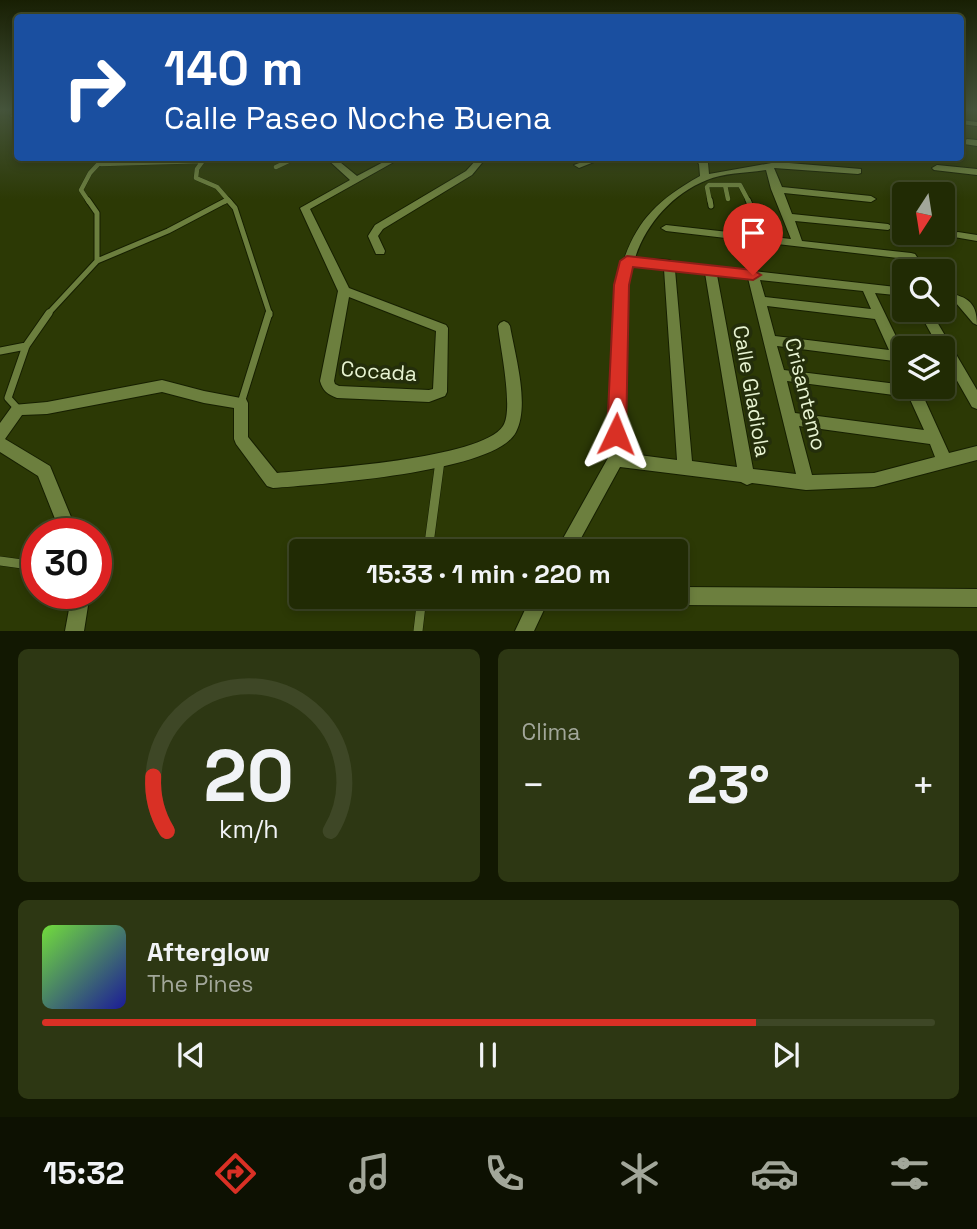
<!DOCTYPE html>
<html lang="es">
<meta charset="utf-8">
<style>
:root{--surface:#212b04;--page:#2d3713;--text:#f1f3f6;--muted:#a2a79a;--line:#3e4726;--accent:#d93025}
body{margin:0;font-family:"Space Grotesk",sans-serif;background:var(--page);color:var(--text);height:100vh;display:flex;flex-direction:column;font-size:26px;white-space:nowrap}
*{box-sizing:border-box;margin:0}
p{font-size:23px;color:var(--muted)}
.icon{flex:none;width:38px;height:38px;fill:none;stroke:currentColor;stroke-width:2;stroke-linecap:round;stroke-linejoin:round}
.map{position:relative;height:631px;overflow:hidden}
.side{display:flex;flex-direction:column;gap:18px;padding:18px;background:#121802;flex:1}
.side>*{flex:none}
.guide{position:absolute;left:14px;top:14px;width:950px;height:147px;border-radius:7px;box-shadow:0 4px 10px #0003,0 0 0 2px var(--line);background:#1a4fa0;color:#fff;overflow:hidden}
.needle{width:46px;rotate:192deg}
.tools{position:absolute;left:892px;top:182px;display:grid;gap:14px}
.tools a{display:grid;place-items:center;width:63px;height:63px;border-radius:7px;background:var(--surface);box-shadow:0 4px 10px #0003,0 0 0 2px var(--line);font-size:35px}
.speed{position:absolute;left:21px;top:518px;display:flex;gap:14px;font-size:35px;font-weight:700;text-align:center}
.speed>*{display:grid;place-content:center;width:91px;height:91px;border-radius:50%;background:var(--surface);box-shadow:0 4px 10px #0003,0 0 0 2px var(--line);line-height:1}
.speed .limit{border:10px solid #d22;background:#fff;color:#111}
.pin{position:absolute;display:grid;place-items:center;width:60px;height:60px;color:#fff;margin:-72px -30px;border-radius:50% 50% 50% 0;rotate:-45deg;box-shadow:0 0 7px #0007}
.pin .icon{rotate:45deg}
.me{position:absolute;width:77px;margin:-38px;rotate:2deg;stroke-linejoin:round;filter:drop-shadow(0 0 5px #0008)}
.turn{display:flex;align-items:center;gap:24px;height:147px;padding:0 35px;font-size:32px}
.turn .icon{width:91px;height:91px;stroke-width:2.5}
.turn b{display:block;font-size:49px;line-height:60px}
.big{font-size:52px;font-weight:600;line-height:1.1}
.side .widget{flex:1;display:flex;flex-direction:column;justify-content:center;gap:10px;min-width:0;padding:0 24px;border-radius:10px;background:var(--page)}
.side .dial{align-items:center;gap:0}
.dial svg{height:182px;overflow:visible;fill:none;stroke:var(--line);stroke-width:7;stroke-linecap:round;text-anchor:middle}
.dial text{fill:var(--text);stroke:none}
.song{display:flex;align-items:center;gap:21px}
.cover{width:84px;height:84px;border-radius:10px;background:linear-gradient(135deg,hsl(100 70% 55%),hsl(240 70% 35%))}
.played{height:7px;border-radius:4px;background:linear-gradient(90deg,var(--accent) 80%,var(--line) 80%)}
.keys{display:flex;justify-content:space-around;direction:ltr}
.heat{display:flex;justify-content:space-between;align-items:center;font-size:38px;direction:ltr}
.side .tiles{flex:1;display:grid;gap:18px;grid-template-columns:1fr 1fr}
.widget:last-child{grid-column:span 2}
.trip{position:absolute;left:289px;top:539px;width:399px;height:70px;border-radius:7px;background:var(--surface);box-shadow:0 4px 10px #0003,0 0 0 2px var(--line);font-weight:600;line-height:70px;text-align:center}
.menu{display:flex;height:112px;justify-content:space-around;align-items:center;background:#0d1102;color:var(--muted)}
.menu .icon{width:49px;height:49px}
.menu .on{color:var(--accent)}
.menu b{font-size:32px;color:var(--text)}
.map>svg:first-child{display:block}
.lines{fill:none;stroke-linecap:round;stroke-linejoin:round}
.service-far3-casing{stroke:#161f00;stroke-width:5}
.service-far2-casing{stroke:#161f00;stroke-width:7}
.service-far1-casing{stroke:#161f00;stroke-width:9}
.service-casing{stroke:#161f00;stroke-width:10}
.minor-casing{stroke:#161f00;stroke-width:2}
.service-far3{stroke:#6c7f3e;stroke-width:4.5}
.service-far2{stroke:#6c7f3e;stroke-width:5}
.service-far1{stroke:#6c7f3e;stroke-width:7}
.service{stroke:#6c7f3e;stroke-width:9}
.minor{fill:#6c7f3e;fill-rule:evenodd}
.route{fill:#d93025;stroke:#8d1f18;stroke-width:2}
.labels{text-anchor:middle;dominant-baseline:central;stroke-width:7;stroke-linejoin:round;paint-order:stroke}
.street-label{font-size:21px;fill:#e8f4d2;stroke:#242e0b}
</style>
<div class="map">
<svg width="977" height="631" viewBox="0 0 977 631">
<rect width="100%" height="100%" fill="#2c3905"/>
<g class="lines">
<defs>
<path id="service-far3" d="M205,158l-8,11 -1,9 21,9 13,15
M101,164l101,-3
M276,167l19,-9
M725,185l3,14
M89,202l-8,-12 9,-17 14,-15
M224,202l4,-2
M710,202l-3,-15 2,-2h31l9,17"/>
<path id="service-far2" d="M88,200l9,13v48
M228,200l7,8 35,107
M710,200l1,6
M748,200l3,7
M47,315l50,-54 71,-30 59,-31"/>
<path id="service-far1" d="M0,351l26,-5
M241,403l28,-90
M18,409l-10,-11 18,-52 23,-33"/>
<path id="service" d="M428,551l12,-90
M0,561l37,5
M418,631l4,-34"/>
<path id="minor" d="M18,113v5h-4l-4,-2z
M961,120l16,2v4l-16,-2z
M967,139l10,1v6l-13,-2 -1,-2z
M326,158h9l22,18 34,-18h10l-91,51 39,79 97,37 2,3 -1,64 -2,4 -16,6 -92,-4c-10,-4 -14,-7 -17,-17l18,-90 -38,-83 50,-28zM349,297l87,34 -3,58 -4,1 -90,-4 -4,-2 -1,-3z
M478,158h8l-14,17 -89,54 -5,7 7,15 -1,3h-8l-8,-18 7,-11 91,-54z
M593,158h11l-25,10 -5,-3z
M694,158h9l5,5 1,11 68,-12 84,7v4l-3,1 -84,-6 8,19 89,9 5,3 -5,3 -87,-9 8,21 96,10 5,3 -5,3 -93,-9 7,20 109,12 4,1 2,3 -2,3 -249,-29 -5,-3 5,-3 125,14 -20,-50 -5,-19c-18,3 -43,3 -59,10 -35,14 -61,44 -72,78l34,2 5,2 231,26v8l-30,-3 30,62v20l-5,-1 -6,-13 -117,-15 7,24 121,15v2h14l30,66 28,-7v14l-103,27 -68,3 -54,-7 -5,2 -6,-3 -121,-15 -46,84h-18l52,-93 8,-173c15,-56 32,-80 84,-109l-1,-12zM632,265l32,4 13,191 -53,-7 4,-168zM675,270l30,3 32,194 -45,-6zM717,275l31,3 48,196 -43,-5zM760,280l103,11 8,18 -106,-12zM767,306l108,13 14,31 -114,-14zM787,381l122,16 15,33 -129,-17zM799,426l131,18 5,13 -61,16 -62,2z
M937,165l40,4v6l-43,-5 -2,-2z
M958,232l19,3v6l-23,-4 -1,-2 1,-2z
M943,292c22,4 34,8 34,33l-4,-2 -17,-20 -13,-3z
M918,310h12l47,80v19l-5,-2 -29,-51v-8h-4z
M504,321l4,2 2,3c5,29 20,79 6,106 -21,41 -198,52 -243,56l-6,-2 -31,-42 -2,-5v-31l-30,-5 -42,-11 -115,22 -25,1 -17,24 45,27 28,68h-17l-23,-58 -38,-24v-29l13,-18 34,-3 115,-22 42,11 42,8 2,4v34l29,36c41,-4 205,-14 226,-47 11,-16 -3,-80 -5,-100l2,-3z
M676,587l301,2v18l-301,-2 -6,-3 -3,-5h9z
M72,593h18l-6,38h-19z
M531,597h19l-16,34h-19z"/>
</defs>
<!-- service-far3 casing -->
<use href="#service-far3" class="service-far3-casing"/>
<!-- service-far2 casing -->
<use href="#service-far2" class="service-far2-casing"/>
<!-- service-far1 casing -->
<use href="#service-far1" class="service-far1-casing"/>
<!-- service casing -->
<use href="#service" class="service-casing"/>
<!-- minor casing -->
<use href="#minor" class="minor-casing"/>
<!-- service-far3 -->
<use href="#service-far3" class="service-far3"/>
<!-- service-far2 -->
<use href="#service-far2" class="service-far2"/>
<!-- service-far1 -->
<use href="#service-far1" class="service-far1"/>
<!-- service -->
<use href="#service" class="service"/>
<!-- minor -->
<use href="#minor" class="minor"/>
</g>
<!-- sky -->
<linearGradient id="sky" x2="0" y2="1"><stop stop-color="#181f03"/><stop offset="0.55" stop-color="#45543b"/><stop offset="1" stop-color="#45543b" stop-opacity="0"/></linearGradient>
<rect width="977" height="199" fill="url(#sky)"/>
<!-- route -->
<path class="route" d="M627,256l126,14 8,5 -8,5 -120,-13 -4,18 -3,149 -3,6 -7,3 -6,-3 -3,-6 7,-149 6,-24z"/>
<g class="labels">
<!-- street labels -->
<g class="street-label">
<text transform="translate(379 371) rotate(4)">Cocada</text>
<text transform="translate(752 391) rotate(80)">Calle Gladiola</text>
<text transform="translate(806 394) rotate(76)">Crisantemo</text>
</g>
</g>
</svg>
<div class="tools">
<a><svg class="needle" viewBox="-14 -14 28 28"><path d="M0-13l5 13h-10z" fill="#e53935"/><path d="M0 13l5-13h-10z" fill="#a2a79a"/></svg></a>
<a><svg class="icon" aria-label="search" viewBox="0 0 24 24"><circle cx="10" cy="10" r="6"/><path d="M15 15l6 6"/></svg></a>
<a><svg class="icon" aria-label="layers" viewBox="0 0 24 24"><path d="M12 4l9 5-9 5-9-5zM3 14l9 5 9-5"/></svg></a>
</div>
<div class="speed"><div class="limit">30</div></div>
<div class="pin" style="left:753px;top:275px;background:#d93025"><svg class="icon" aria-label="arrive" viewBox="0 0 24 24"><path d="M6 21V4h12l-3 4 3 4H6"/></svg></div>
<svg class="me" style="left:616px;top:434px" viewBox="-20 -20 40 40"><path d="M0-17L14 15 0 8-14 15z" fill="#d93025" stroke="#fff" stroke-width="4"/></svg>
<div class="trip">15:33 · 1 min · 220 m</div>
<div class="guide">
<div class="turn"><svg class="icon" aria-label="right" viewBox="0 0 24 24"><path d="M7 20v-9h11M14 6l5 5-5 5"/></svg><div><b>140 m</b>Calle Paseo Noche Buena</div></div>
</div>
</div>
<section class="side">
<div class="tiles">
<div class="widget dial"><svg viewBox="0 0 100 80">
<path d="M14 69A42 42 0 1 1 86 69"/>
<path d="M14 69A42 42 0 0 1 8 45" stroke="#d93025"/>
<text x="50" y="56" font-size="32" font-weight="700">20</text>
<text x="50" y="72" font-size="11">km/h</text>
</svg></div>
<div class="widget"><p>Clima</p>
<div class="heat"><a>−</a><b class="big">23°</b><a>+</a></div>
</div>
<div class="widget">
<div class="song"><i class="cover"></i><div><b>Afterglow</b><p>The Pines</p></div></div>
<div class="played"></div>
<div class="keys"><svg class="icon" aria-label="previous" viewBox="0 0 24 24"><path d="M18 5L8 12l10 7zM5 5v14"/></svg><svg class="icon" aria-label="pause" viewBox="0 0 24 24"><path d="M8 5v14M16 5v14"/></svg><svg class="icon" aria-label="next" viewBox="0 0 24 24"><path d="M6 5l10 7-10 7zM19 5v14"/></svg></div>
</div>
</div>
</section>
<nav class="menu">
<b>15:32</b>
<svg class="icon on" aria-label="directions" viewBox="0 0 24 24"><path d="M12 3l9 9-9 9-9-9zM9 14v-3h6M13 9l2 2-2 2"/></svg>
<svg class="icon" aria-label="music" viewBox="0 0 24 24"><path d="M9 18V5l10-2v13"/><circle cx="6" cy="18" r="3"/><circle cx="16" cy="16" r="3"/></svg>
<svg class="icon" aria-label="phone" viewBox="0 0 24 24"><path d="M5 4h4l2 5-3 2q2 4 5 5l2-3 5 2v4C11 20 4 13 5 4z"/></svg>
<svg class="icon" aria-label="climate" viewBox="0 0 24 24"><path d="M12 3v18M4 7l16 10M4 17L20 7"/></svg>
<svg class="icon" aria-label="car" viewBox="0 0 24 24"><path d="M5 17H2v-5l4-1 3-4h7l3 4 3 1v5h-3M9 17h6M6 11h13"/><circle cx="7" cy="17" r="2"/><circle cx="17" cy="17" r="2"/></svg>
<svg class="icon" aria-label="filters" viewBox="0 0 24 24"><path d="M4 7h16M4 17h16"/><circle cx="9" cy="7" r="2"/><circle cx="15" cy="17" r="2"/></svg>
</nav>
